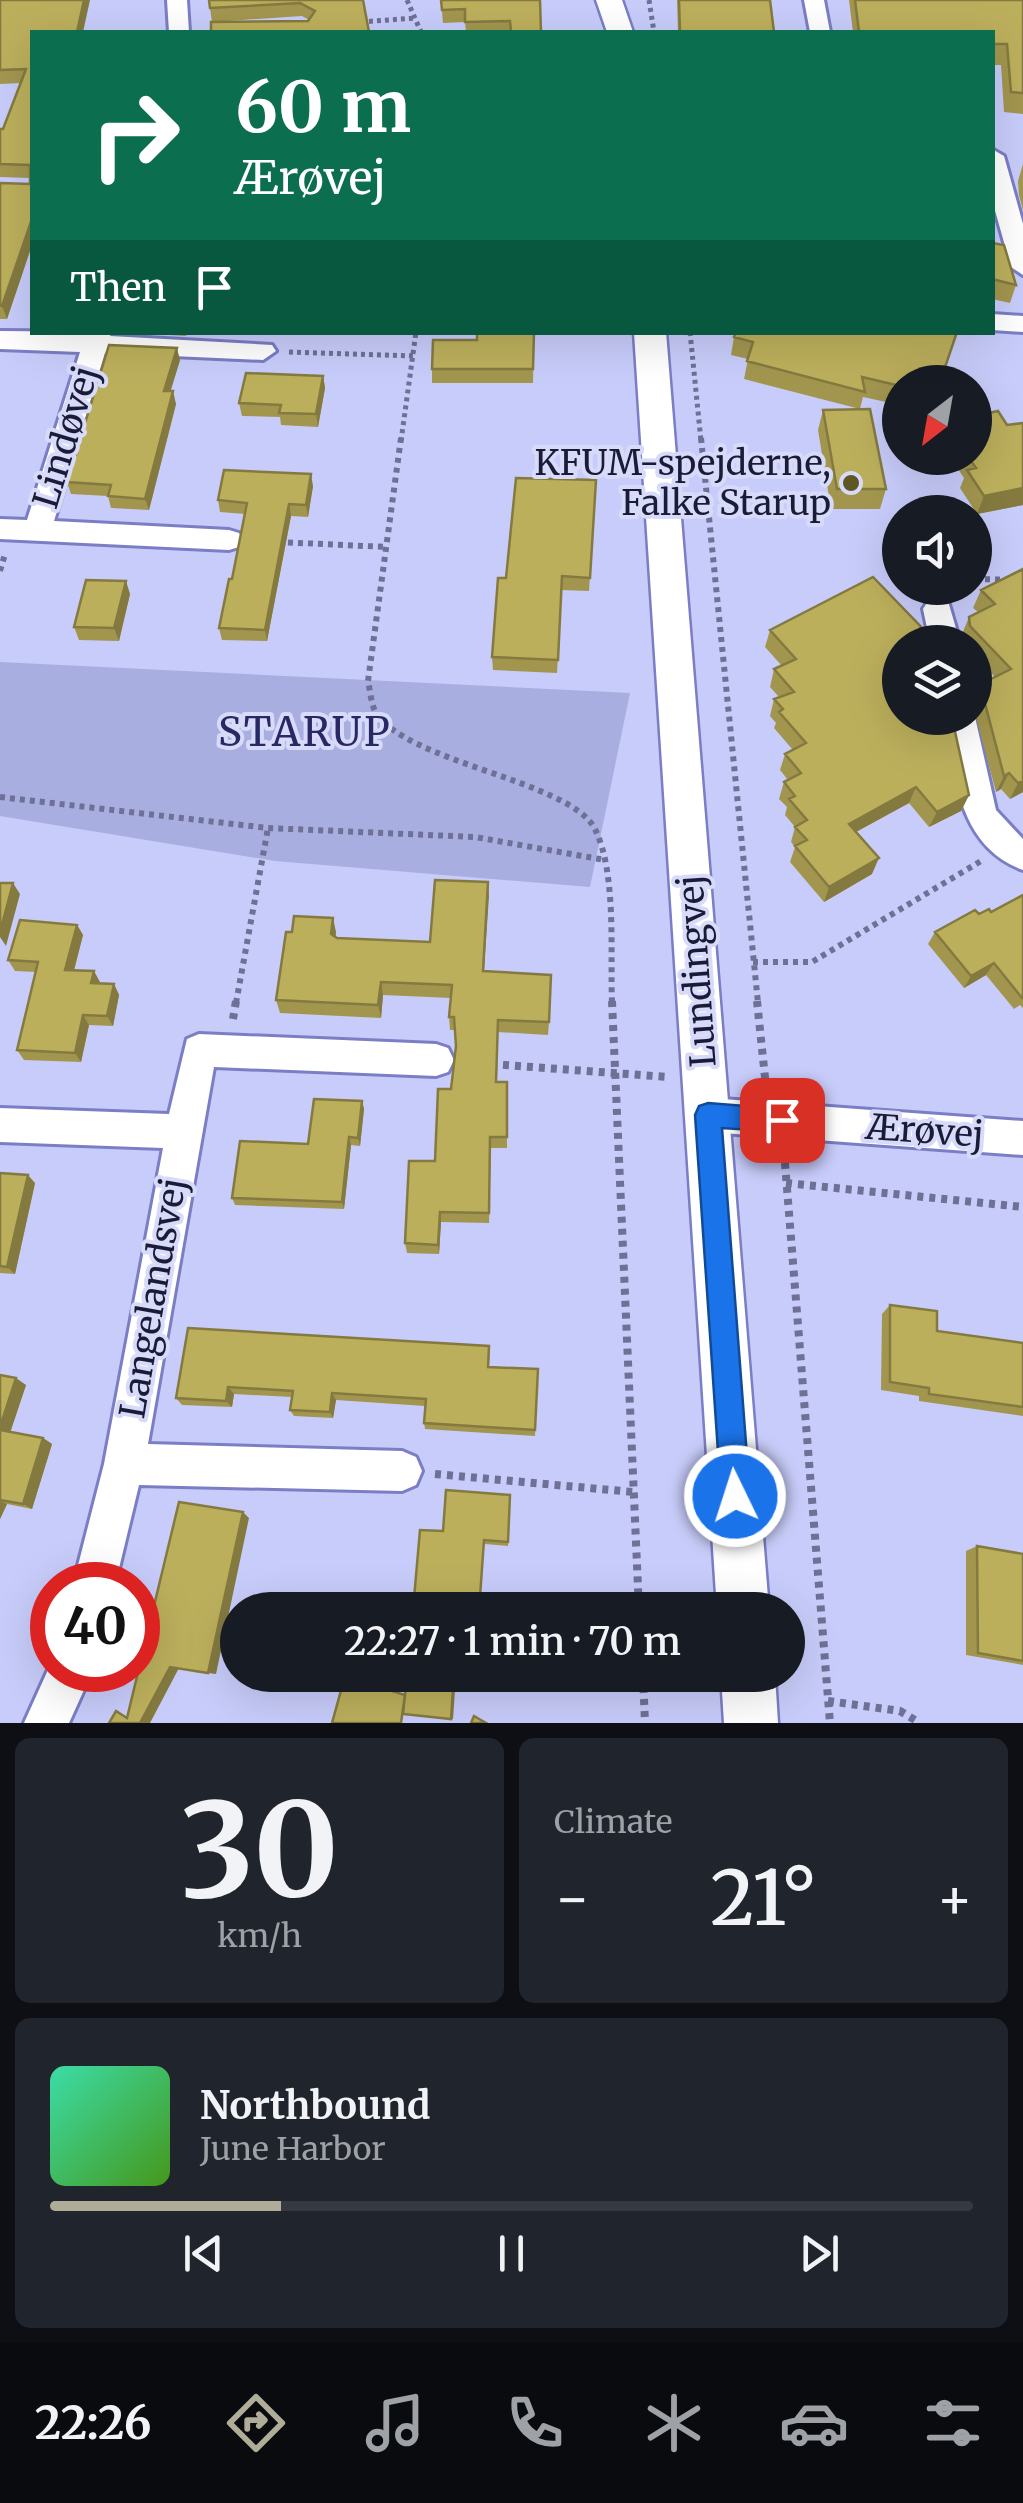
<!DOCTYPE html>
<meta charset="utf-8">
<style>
:root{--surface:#171b24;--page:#20242c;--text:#f1f3f6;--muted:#9ea1a6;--line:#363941;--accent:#afad97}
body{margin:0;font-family:Merriweather,serif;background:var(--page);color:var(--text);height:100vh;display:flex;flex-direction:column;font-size:38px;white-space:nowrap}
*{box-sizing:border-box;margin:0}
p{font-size:32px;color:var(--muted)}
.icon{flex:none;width:55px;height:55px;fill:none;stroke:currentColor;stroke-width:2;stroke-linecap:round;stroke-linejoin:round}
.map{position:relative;height:1723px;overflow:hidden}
.sheet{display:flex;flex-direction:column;gap:15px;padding:15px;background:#0d0f14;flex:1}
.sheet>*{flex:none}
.banner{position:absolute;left:30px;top:30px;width:965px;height:305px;border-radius:0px;box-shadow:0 10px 40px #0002;background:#0b6e4f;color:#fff;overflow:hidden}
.needle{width:65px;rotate:211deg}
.tools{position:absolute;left:882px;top:365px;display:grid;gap:20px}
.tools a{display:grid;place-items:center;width:110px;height:110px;border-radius:50%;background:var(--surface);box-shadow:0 10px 40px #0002;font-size:50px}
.speed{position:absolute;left:30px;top:1562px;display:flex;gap:20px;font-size:50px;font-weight:700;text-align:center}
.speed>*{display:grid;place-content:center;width:130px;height:130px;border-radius:50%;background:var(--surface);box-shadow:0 10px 40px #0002;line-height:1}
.speed .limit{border:15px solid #d22;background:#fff;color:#111}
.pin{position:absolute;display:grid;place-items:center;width:85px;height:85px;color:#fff;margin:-42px;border-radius:20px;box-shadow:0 5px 15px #0006}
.me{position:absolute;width:110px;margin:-55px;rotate:356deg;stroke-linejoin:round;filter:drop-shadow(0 0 8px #0008)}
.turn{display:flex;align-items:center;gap:35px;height:210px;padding:0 40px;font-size:45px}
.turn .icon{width:130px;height:130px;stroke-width:2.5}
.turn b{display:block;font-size:70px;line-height:85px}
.then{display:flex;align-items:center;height:95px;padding:0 40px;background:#0003;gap:20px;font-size:38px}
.big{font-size:75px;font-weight:600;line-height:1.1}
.sheet .card{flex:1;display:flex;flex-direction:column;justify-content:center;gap:15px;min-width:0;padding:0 35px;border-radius:15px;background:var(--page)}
.sheet .dial{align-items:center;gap:0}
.dial b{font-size:130px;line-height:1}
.song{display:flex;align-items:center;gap:30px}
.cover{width:120px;height:120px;border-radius:15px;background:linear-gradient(135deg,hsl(160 70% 55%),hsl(100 70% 35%))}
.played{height:10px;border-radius:5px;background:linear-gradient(90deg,var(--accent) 25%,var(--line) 25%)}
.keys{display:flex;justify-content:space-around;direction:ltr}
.heat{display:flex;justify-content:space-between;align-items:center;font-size:55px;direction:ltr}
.sheet .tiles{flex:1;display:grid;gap:15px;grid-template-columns:1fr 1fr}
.card:last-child{grid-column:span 2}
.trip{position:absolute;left:220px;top:1592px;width:585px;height:100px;border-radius:50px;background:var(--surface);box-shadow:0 10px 40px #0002;font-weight:600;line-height:100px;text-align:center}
.dock{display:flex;height:160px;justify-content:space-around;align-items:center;background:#090b0e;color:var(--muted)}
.dock .icon{width:70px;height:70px}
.dock .selected{color:var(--accent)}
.dock b{font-size:45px;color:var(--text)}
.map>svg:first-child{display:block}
.green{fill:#a9aee1}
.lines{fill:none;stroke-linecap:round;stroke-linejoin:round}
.minor-casing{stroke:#7a7ec4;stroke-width:6}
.tertiary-casing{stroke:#7a7ec4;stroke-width:5}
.path-far2{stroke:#6e7095;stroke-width:5;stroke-dasharray:4 4;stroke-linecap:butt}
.path-far1{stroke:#6e7095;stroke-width:6;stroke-dasharray:5 5;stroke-linecap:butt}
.path{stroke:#6e7095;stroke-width:8;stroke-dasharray:6 6;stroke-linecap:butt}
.minor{fill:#fff;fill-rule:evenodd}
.tertiary{fill:#fff;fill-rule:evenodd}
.wall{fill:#a2964f}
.shaded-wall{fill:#847a40}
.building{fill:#bcaf5c;stroke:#847a40;stroke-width:2.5}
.route{fill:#1a73e8;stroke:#114b97;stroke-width:2.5}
.poi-dot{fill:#5f5723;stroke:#d7dbf9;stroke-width:4}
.labels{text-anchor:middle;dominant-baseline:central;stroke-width:8;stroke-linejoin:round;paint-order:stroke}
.street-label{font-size:35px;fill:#1a1b37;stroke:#d7dbf9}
.poi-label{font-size:35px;fill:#1a1b37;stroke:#d7dbf9;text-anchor:end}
.quarter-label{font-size:40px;letter-spacing:2.5px;fill:#2a2765;stroke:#d7dbf9}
</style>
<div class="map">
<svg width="1023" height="1723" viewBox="0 0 1023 1723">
<rect width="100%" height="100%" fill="#c8ccfa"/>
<!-- green -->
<path class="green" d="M0,662l630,31 -40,194 -315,-26 -275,-45z"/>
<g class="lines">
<defs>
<path id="minor" d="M167,0h20l2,32h-20z
M804,0h20l6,32h-20z
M992,149l12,7 19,68v51l-12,-8 -19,-67z
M992,314l31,2v16l-31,-2z
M0,331l112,1 -2,4 162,9 4,6 -13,9 -158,-7 -51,168 175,9 10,3 4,7 -4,7 -10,3 -229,-11v-20l27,1 53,-168 -80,-3z
M938,598l10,3 12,41h-30l-7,-33 5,-8z
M945,718l30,-1 21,93 27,29v31c-64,-23 -69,-94 -78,-152z
M199,1034l237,10 12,4 6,12 -6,12 -12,4 -222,-9 -66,377 254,7 14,6 6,14 -6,14 -14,6 -263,-6 -24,100h-42l31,-121 59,-316 -163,-6v-34l169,6 18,-75z
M708,1098l315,23v34l-315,-23 -13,-5 -5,-12 5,-12z
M52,1661v9h41l-24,53h-45z"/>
<path id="tertiary" d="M596,0h26l11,32h-26z
M634,332h32l103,1278h-52z
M721,1675h54l3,48h-54z"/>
</defs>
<!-- minor casing -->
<use href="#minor" class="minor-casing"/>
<!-- tertiary casing -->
<use href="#tertiary" class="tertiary-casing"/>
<!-- path-far2 -->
<path class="path-far2" d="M407,0l14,32
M649,0l5,32
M361,22l54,-4
M690,332l11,109
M289,352l124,4
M401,441l15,-109"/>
<!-- path-far1 -->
<path class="path-far1" d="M401,438l-33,243c2,9 3,22 7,30 30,52 195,69 220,118 22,45 15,124 17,174
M701,438l57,565
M278,542l109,5
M0,571l5,-17
M975,579l48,1
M0,797l268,31 207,9 130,23
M753,962h59l169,-101
M236,1003l32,-175"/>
<!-- path -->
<path class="path" d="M612,1001l27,609
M757,1001l9,86
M233,1019l3,-18
M491,1064l177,13
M784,1151l46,572
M786,1183l237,24
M435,1474l198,18
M643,1675l2,48
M828,1701l72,10 20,12"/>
<!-- minor -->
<use href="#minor" class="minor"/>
<!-- tertiary -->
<use href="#tertiary" class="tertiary"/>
</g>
<!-- wall -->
<path class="wall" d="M0,0l32,32v213l-25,74h-7v-136l30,1v-6l-30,-1v-48h3l18,-46 -21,1z
M363,0l-54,20 -7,-4 -90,6 -2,-14z
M441,0h99l1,32h-75l-1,-10 -22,1z
M677,0h93l4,32h-96z
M849,0h174v114l-19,-2 -3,-47h-9v-33h-139z
M1023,164v46l-4,-15 -1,-14z
M992,243l24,42 -6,18 -18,-4z
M120,332h68l-2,4z
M534,332l-1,51h-101v-14l45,-29z
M734,337l166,45v23l-37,-8 -3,12 -116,-30 4,-20 -17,-4z
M180,360l-10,31 6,13 -27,106 -38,-2 -3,-12 -37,-2 -4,-12z
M323,376l2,12 -7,39 -37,-2 -1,-8 -38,-1 -3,-13z
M823,410l63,79 -6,20h-49l-13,-79z
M1023,423v82l-46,9 -17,-26 4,-10 -10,-15 2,-5h19l32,-33z
M596,480l-7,111 -27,-1 -5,83 -64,-3 -1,-13 14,-79z
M313,486l-5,31 -17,-1 -24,125 -45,-1 -3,-12 13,-49 13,-65 -25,-2 -2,-12z
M1023,569v223l-13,7 -9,-10 -5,3 -21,-78v-27l20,-10 -20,-21v-14h-12l-1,-8 7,-17 9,-5 -5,-4 8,-18z
M130,594l-11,47 -40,-1 -5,-13z
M770,630l157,3 -4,9h-23l69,153 -8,16 -32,16 -20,-24 -53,29 16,42 -48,28 -34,-40 5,-15 -4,-5 4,-15 -10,-12 2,-8 -8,-8 5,-17 4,-2 -8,-10 5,-16 8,-4 -19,-22 2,-5 -6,-7 4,-17 5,-2 -9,-10 4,-18 8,-3 -17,-19z
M488,882l-4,89 65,51 -1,13 -50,-3 -1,50h10v66h-16l-2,75 -48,-1 -2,32 -32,-1 -2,-10 30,-82 16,-72 5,-43 -1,-16h-5l-1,-13 2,-19 -68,-3 -2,23 -101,-5 -4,-13 16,-68 41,-14 3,19 1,1 93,4z
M1023,895v113l-3,-3 -6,4 -28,-34 -22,13 -36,-44 7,-12 44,-18 12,-2z
M77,925l6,10 -9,36 26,11v2h14l5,11 -6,31 -24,-1 -8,37 -57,-2 -7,-10 19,-78 -21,-1 -7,-11z
M362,1101l2,8 -4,37 -9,-1 -7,64 -109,-4 -3,-7 76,-54z
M0,1173l35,10 -20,91 -15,-1z
M890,1305l47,26 86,12v73l-104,-15v-5l-38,-6 1,-76z
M188,1328l302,25 -1,14 49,2 -3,67 -110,-7 -1,-6 1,-17 -89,-6 -3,18 -39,-2 -4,-6 2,-13 -58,-3 -2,13 -50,-2 -6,-7z
M0,1375l26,10 -16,47 33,6 9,6 -20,65 -25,-5 -7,15z
M510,1495l-2,51 -23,-2 -42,-13z
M977,1546l46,8v111l-57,-10v-104z"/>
<!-- shaded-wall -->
<path class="shaded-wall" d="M84,0h6l-7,32h-6z
M32,219v26l-25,74 -5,-13z
M177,348l3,12 -13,43 -3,-12z
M323,376l2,12 -7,39 -2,-13z
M173,391l3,13 -27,106 -4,-11z
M311,474l2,12 -5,31 -2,-12z
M1023,488v17l-46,9 7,-18z
M289,504l2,12 -24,125 -2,-11z
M126,581l4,13 -11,47 -5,-13z
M927,633l-4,9h-14z
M1009,773l-8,16 -5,3 8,-16z
M1023,781v11l-13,7 8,-16z
M916,787l-7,16 -66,36 6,-15z
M969,795l-8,16 -32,16 8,-15z
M879,858l-7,16 -48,28 5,-15z
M488,882l1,14 -6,88v-13z
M13,883l7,11 -14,52 -6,-9v-5z
M333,918l3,14 -2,16 -3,-14z
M77,925l6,10 -12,46 -6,-11z
M994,963l-8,12 -22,13 7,-12z
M94,971l6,11 -3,12 -6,-11z
M381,982l2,13 -2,23 -3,-13z
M114,984l5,11 -6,31 -6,-10z
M83,1015l6,10 -8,37 -6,-9z
M362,1101l2,8 -4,37 -2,-8z
M349,1137l2,8 -7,64 -2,-7z
M28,1175l7,8 -20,91 -8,-7z
M440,1212l1,10 -2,32 -1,-9z
M16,1378l10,7 -17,51 -9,-5v-4z
M228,1387l6,7 -2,13 -6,-6z
M332,1393l4,7 -3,18 -3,-6z
M43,1438l9,6 -20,65 -9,-5z
M0,1501l7,3 -7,15z
M243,1512l6,6 -33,156 -8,-1z
M170,1667l9,1 -29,55h-10z
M454,1675h2l-3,44h-2z"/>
<!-- building -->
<path class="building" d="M0,0h84l-7,32h-45v187l-30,87 -2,-1v-122l30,1v-19l-30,-1v-35h3l23,-60 -26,1z
M209,0h154l6,32h-158v-10l97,-1 7,-10 -15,-8 -90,5z
M441,0h99l1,32h-30l-1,-11 -45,1v-13l-23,1z
M679,0h91l4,32h-94z
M855,0h168v93l-12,-1 -4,-48h-15v-12h-133z
M992,243l12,2 12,40 -24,-6z
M477,332h57l-1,37h-101l1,-29h44z
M736,332h221l-17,50h-40v4l-38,-9 3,15 -118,-31 6,-19 -19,-5z
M109,345l68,3 -13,43h9l-28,108 -37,-3 3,-11 -44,-3z
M246,373l77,3 -7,38 -37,-1 2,-8 -42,-2z
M870,409l16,80h-49l-14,-79z
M998,411l9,14 16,-2v65l-39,8 -17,-26 9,-2 -7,-10h6v-42z
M224,470l87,4 -5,31 -17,-1 -24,126 -46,-2 10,-49h3l15,-76 -29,-3z
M516,478l80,2 -6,98 -28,-2 -4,84 -66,-3 6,-79h8z
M1023,569v212l-5,2 -9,-10 -5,3 -21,-80 -8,1v-10l36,-18 -41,-43 -1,-9 26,-13 -14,-14z
M873,577l54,56 -17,9h-10v76h52l17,77 -32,17 -21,-25 -67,37 30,34 -50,29 -34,-41 12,-6 -12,-13 12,-7 -18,-21 6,-3 -11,-14 17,-9 -16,-19 21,-11 -27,-31 4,-3 -9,-10 20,-7 -20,-23 22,-10 -26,-29z
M86,580l40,1 -12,47 -40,-1z
M435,880l53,2 -5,89 68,4 -2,47 -51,-2 -2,62h11v55h-17l-1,76 -49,-1 -2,33 -33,-2 4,-82h26l3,-72h13l5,-43 -2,-29h-5l3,-32 -71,-3 -3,23 -102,-5 10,-68h6l2,-16 39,2 -2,16 6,4 93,4z
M0,883h13l-13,49z
M1023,895v102l-1,1 -28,-35 -23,13 -36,-44 40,-22 4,4 10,-5 2,3z
M20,920l57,5 -12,45 29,1 -3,12 23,1 -7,32 -24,-1 -8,38 -58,-3 21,-88 -30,-2z
M314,1099l48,2 -4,37 -9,-1 -7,65 -110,-4 8,-57 68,3z
M0,1173l28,2 -21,92 -7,-1z
M890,1305l47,6v20l86,12v64l-94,-13v-6l-39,-6z
M188,1328l301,18 -1,21 50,2 -3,61 -111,-7 2,-24 -94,-6 -2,19 -40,-2 3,-19 -65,-4 -2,14 -50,-3z
M0,1375l16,3 -16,49z
M0,1430l43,8 -20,66 -23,-4z
M446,1490l64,5 -2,47 -24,-2 -4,57 26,2 -1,11h-92l7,-80 23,1z
M179,1502l64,10 -35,161 -38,-6 -30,56h-31l7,-12 11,7z
M977,1546l46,8v107l-45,-8z
M407,1675h47l-3,44 -48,-5z
M345,1676l60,19 -4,28h-69z
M474,1716l12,7h-15z"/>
<!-- route -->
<path class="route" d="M708,1103l74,6 9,3 4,8 -4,9 -9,3 -60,-4 28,368 -5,10 -10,4 -10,-4 -4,-10 -26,-381 4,-9z"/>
<!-- markers -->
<circle class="poi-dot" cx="851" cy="483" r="10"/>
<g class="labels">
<!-- street labels -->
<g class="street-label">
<text transform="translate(66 437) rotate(-73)">Lindøvej</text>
<text transform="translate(697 971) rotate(-94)">Lundingvej</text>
<text transform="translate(925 1131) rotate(4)">Ærøvej</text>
<text transform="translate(153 1298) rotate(-80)">Langelandsvej</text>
</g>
<!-- poi labels -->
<g class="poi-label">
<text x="831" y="463">KFUM-spejderne,<tspan x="831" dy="40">Falke Starup</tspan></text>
</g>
<!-- quarter labels -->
<g class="quarter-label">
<text x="305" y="732">STARUP</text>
</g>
</g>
</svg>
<div class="tools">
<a><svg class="needle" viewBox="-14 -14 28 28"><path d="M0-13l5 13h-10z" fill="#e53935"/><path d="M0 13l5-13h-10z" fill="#9ea1a6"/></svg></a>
<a><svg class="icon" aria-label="sound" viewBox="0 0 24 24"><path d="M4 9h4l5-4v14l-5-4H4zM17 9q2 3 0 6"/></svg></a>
<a><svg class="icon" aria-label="layers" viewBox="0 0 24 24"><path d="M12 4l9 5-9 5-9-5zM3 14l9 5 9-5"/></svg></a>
</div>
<div class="speed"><div class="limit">40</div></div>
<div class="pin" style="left:782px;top:1120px;background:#d93025"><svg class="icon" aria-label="arrive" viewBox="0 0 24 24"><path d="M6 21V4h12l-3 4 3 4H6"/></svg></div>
<svg class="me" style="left:735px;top:1496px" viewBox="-20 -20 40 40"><circle r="17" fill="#1a73e8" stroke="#fff" stroke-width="3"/><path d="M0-11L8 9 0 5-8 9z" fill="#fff"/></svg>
<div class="trip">22:27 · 1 min · 70 m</div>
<div class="banner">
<div class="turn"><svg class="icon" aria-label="right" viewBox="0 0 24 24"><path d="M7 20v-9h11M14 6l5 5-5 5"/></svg><div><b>60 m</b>Ærøvej</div></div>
<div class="then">Then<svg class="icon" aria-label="arrive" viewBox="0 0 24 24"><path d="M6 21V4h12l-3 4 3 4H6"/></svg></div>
</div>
</div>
<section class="sheet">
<div class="tiles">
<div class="card dial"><b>30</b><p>km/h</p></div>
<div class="card"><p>Climate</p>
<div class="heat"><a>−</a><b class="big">21°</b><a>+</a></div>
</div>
<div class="card">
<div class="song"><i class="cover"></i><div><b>Northbound</b><p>June Harbor</p></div></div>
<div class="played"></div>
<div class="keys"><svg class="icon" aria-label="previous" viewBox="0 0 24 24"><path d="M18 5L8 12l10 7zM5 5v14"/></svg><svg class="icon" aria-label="pause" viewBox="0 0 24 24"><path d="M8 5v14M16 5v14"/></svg><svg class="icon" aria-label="next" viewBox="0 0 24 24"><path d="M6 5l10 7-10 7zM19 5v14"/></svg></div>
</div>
</div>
</section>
<nav class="dock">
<b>22:26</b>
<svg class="icon selected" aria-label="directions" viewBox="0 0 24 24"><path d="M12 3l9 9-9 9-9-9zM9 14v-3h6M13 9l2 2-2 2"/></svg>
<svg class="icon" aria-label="music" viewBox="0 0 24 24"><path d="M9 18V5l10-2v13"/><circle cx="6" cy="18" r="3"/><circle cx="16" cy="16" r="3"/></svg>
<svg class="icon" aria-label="phone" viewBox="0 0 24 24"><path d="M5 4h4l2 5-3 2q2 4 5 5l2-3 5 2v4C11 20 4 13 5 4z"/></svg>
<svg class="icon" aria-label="climate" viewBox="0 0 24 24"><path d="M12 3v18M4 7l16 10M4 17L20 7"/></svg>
<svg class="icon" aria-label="car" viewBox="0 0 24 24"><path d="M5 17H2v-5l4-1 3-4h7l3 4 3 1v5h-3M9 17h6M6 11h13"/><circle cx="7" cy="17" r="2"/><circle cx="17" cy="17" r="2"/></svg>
<svg class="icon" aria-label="filters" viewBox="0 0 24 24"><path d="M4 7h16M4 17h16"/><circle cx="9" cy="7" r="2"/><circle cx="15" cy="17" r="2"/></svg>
</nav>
